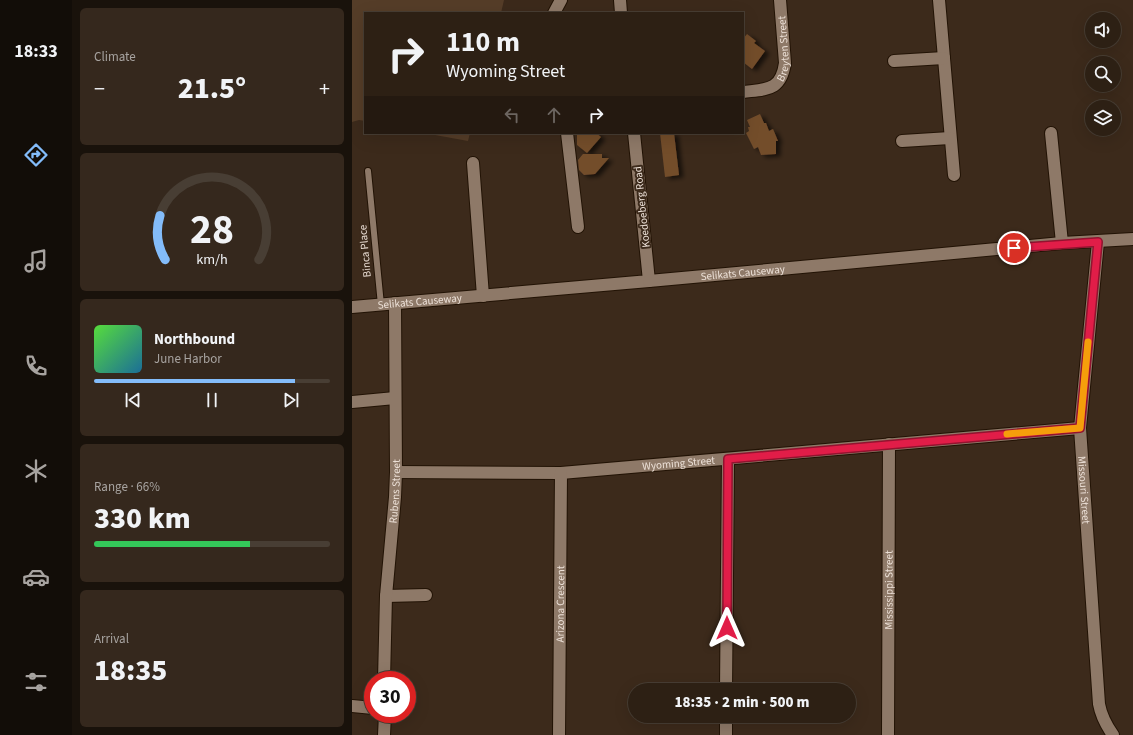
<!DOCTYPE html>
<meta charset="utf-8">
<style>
:root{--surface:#2d2014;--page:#35281d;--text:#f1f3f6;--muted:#a7a3a0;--line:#483e34;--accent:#83bcfa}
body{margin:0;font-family:"Source Sans 3",sans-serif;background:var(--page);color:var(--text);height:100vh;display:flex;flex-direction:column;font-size:15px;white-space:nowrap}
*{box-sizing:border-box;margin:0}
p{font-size:13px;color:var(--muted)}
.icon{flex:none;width:22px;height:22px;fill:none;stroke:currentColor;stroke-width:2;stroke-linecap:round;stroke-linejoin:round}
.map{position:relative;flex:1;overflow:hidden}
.panel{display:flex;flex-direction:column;gap:8px;padding:8px;background:#19120b;width:280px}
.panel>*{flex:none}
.banner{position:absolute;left:12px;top:12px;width:380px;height:122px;border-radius:0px;box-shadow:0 4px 16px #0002,0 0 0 1px var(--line);background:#2d2014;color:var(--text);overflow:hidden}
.fabs{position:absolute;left:733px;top:12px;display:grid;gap:8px}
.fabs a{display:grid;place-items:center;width:36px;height:36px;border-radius:50%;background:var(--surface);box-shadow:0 4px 16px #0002,0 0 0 1px var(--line);font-size:20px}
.speed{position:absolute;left:12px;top:671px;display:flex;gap:8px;font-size:20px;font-weight:700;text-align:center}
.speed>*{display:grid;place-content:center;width:52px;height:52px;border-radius:50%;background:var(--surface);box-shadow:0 4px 16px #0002,0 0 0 1px var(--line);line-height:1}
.speed .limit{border:6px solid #d22;background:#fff;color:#111}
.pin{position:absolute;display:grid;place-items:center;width:34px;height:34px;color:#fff;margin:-17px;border:2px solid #fff;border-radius:50%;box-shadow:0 1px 4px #0007}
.me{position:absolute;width:44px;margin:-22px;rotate:0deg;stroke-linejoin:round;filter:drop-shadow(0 0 3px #0008)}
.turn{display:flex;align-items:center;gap:14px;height:84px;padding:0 16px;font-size:18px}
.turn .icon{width:52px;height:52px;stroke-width:2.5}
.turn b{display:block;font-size:28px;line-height:34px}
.lanes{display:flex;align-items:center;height:38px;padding:0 16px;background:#0003;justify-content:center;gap:20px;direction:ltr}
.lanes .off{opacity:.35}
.big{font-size:30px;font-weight:800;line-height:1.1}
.panel .widget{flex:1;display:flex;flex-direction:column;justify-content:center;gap:6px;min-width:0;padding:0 14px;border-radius:6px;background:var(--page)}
.panel .dial{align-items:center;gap:0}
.dial svg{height:104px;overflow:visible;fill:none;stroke:var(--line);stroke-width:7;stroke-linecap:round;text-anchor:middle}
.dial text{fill:var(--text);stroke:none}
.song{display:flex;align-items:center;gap:12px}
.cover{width:48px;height:48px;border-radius:6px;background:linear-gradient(135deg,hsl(110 70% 55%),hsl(200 70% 35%))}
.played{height:4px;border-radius:2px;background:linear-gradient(90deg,var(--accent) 85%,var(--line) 85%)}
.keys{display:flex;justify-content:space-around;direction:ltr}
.heat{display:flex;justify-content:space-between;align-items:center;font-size:22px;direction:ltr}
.charge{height:6px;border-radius:3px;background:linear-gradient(90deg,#34c759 66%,var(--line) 0)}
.trip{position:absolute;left:276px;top:683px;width:228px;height:40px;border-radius:20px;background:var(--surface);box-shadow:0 4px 16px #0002,0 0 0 1px var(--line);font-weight:800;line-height:40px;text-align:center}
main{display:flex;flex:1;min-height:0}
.tab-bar{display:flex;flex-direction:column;width:72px;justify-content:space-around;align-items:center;background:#120d08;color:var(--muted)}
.tab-bar .icon{width:28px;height:28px}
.tab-bar .active{color:var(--accent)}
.tab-bar b{font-size:18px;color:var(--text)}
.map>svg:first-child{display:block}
.green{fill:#553d28}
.building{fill:#734d2c;filter:url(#shadow)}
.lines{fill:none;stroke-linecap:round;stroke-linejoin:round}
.lane-casing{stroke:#221305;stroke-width:8}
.street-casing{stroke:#221305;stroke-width:14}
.secondary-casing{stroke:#221305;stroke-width:14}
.lane{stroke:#8e7968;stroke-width:6}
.street{stroke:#8e7968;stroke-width:12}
.secondary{stroke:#8e7968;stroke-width:12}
.route-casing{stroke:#92132f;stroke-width:10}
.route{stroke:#e11d48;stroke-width:7}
.slow{stroke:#f59e0b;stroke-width:7}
.labels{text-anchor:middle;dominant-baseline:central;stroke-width:4;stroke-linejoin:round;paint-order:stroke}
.street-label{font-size:11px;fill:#ece0d7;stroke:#3c2a1b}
</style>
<main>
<nav class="tab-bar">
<b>18:33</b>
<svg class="icon active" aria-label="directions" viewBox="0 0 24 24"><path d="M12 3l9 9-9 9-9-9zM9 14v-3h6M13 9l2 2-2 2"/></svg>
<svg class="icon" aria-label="music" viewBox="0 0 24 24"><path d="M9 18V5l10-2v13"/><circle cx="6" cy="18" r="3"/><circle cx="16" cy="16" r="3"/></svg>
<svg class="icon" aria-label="phone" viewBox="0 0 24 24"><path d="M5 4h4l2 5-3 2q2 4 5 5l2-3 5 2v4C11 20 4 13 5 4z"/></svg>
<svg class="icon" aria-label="climate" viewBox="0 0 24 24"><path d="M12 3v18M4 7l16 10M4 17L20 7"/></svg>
<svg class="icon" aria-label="car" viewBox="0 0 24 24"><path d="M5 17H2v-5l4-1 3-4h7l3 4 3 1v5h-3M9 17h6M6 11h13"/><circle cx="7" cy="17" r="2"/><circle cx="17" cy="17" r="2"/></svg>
<svg class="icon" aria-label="filters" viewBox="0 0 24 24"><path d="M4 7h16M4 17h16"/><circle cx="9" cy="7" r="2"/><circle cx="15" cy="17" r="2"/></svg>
</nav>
<section class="panel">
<div class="widget"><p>Climate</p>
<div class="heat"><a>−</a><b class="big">21.5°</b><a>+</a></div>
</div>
<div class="widget dial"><svg viewBox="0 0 100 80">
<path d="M14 69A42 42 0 1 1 86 69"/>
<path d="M14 69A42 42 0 0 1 10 35" stroke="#83bcfa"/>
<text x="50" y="56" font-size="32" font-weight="700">28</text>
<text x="50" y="72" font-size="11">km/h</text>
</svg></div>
<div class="widget">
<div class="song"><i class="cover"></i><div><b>Northbound</b><p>June Harbor</p></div></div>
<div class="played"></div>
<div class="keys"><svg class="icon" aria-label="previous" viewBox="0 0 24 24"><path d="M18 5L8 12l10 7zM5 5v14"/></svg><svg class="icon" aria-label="pause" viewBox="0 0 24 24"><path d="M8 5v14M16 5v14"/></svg><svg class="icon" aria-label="next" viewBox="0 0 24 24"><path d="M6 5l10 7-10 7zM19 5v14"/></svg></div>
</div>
<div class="widget"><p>Range · 66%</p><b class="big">330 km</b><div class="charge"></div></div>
<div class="widget"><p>Arrival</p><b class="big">18:35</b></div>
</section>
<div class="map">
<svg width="781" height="735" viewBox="0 0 781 735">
<defs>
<filter id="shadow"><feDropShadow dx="4.5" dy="2.5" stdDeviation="2" flood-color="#0009"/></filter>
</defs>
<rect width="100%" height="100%" fill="#3c2a1b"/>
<!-- green -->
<path class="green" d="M0,0h152l-3,13h-136v108l-6,-1 -7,2z
M72,133h46l-2,8z"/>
<!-- building -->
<path class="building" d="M395,34l9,7 -2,2 11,8 -13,18 -9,-7v-23z
M408,114l4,9h2l3,8 4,-2 5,12h-2v13l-15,1 -3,-8 -4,2 -8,-16 3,-2 -1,-4h2l-3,-7z
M225,133h19l5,4 -14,16 -10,-8z
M308,133h14l5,42 -14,2z
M231,154h19v4h7l-14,16 -11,1 -5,-5 -1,-10z"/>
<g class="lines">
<defs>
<path id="lane" d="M16,171l13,134"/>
<g id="street">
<path d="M268,0l1,13"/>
<path d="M587,0l15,175"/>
<path d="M202,13l7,-13"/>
<path d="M542,61l50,-3"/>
<path id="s1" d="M391,92c24,-3 38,-1 42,-29l-5,-63"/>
<path d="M215,133l11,94"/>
<path d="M699,133l11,110"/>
<path d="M550,141l48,-3"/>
<path d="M121,163l10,133"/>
<path id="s2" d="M746,242l-18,186 19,276c2,11 7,21 14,31"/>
<path id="s3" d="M0,307l297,-26 -15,-148"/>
<path d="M0,402l43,-4"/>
<path id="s4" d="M44,472l165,1 519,-45"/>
<path d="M34,596l40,-1"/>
<path id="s5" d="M32,680l2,-84 9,-99 1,-25 -1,-169"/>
<path d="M374,690l2,-231"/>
<path d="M0,706l21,2"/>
<path d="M32,735l1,-21"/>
<path id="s6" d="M207,735l2,-262"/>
<path d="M374,735v-19"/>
<path id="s7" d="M536,735l1,-291"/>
</g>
<g id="secondary">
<path id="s8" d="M297,281l413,-38 71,-4"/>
</g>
</defs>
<!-- lane casing -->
<use href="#lane" class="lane-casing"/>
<!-- street casing -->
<use href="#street" class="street-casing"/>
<!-- secondary casing -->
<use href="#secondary" class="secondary-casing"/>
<!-- lane -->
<use href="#lane" class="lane"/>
<!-- street -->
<use href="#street" class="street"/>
<!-- secondary -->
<use href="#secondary" class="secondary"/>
</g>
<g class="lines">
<defs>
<path id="route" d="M375,628l1,-169 352,-31 18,-186 -84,6"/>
</defs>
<!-- route casing -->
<use href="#route" class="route-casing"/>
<!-- route -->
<use href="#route" class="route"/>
<!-- slow -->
<path class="slow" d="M655,434l73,-6 8,-86"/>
</g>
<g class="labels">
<!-- street labels -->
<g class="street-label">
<text stroke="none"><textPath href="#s1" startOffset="72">Breyten Street</textPath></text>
<text transform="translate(290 207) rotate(-96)">Koedoeberg Road</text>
<text transform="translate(13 251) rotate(-95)">Binca Place</text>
<text stroke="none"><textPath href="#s8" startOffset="94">Selikats Causeway</textPath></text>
<text stroke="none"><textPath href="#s3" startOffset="68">Selikats Causeway</textPath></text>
<text stroke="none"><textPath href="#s4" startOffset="283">Wyoming Street</textPath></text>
<text stroke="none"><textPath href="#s2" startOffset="249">Missouri Street</textPath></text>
<text stroke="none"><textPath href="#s5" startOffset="189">Rubens Street</textPath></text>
<text stroke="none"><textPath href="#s7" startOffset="145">Mississippi Street</textPath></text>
<text stroke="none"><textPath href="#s6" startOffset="131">Arizona Crescent</textPath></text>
</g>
</g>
</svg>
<div class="fabs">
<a><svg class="icon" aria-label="sound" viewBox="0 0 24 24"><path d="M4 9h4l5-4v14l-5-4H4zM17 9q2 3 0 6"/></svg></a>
<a><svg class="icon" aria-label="search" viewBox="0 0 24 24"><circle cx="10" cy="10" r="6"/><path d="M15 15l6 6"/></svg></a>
<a><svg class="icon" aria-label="layers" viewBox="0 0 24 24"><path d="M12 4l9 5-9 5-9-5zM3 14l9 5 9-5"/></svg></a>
</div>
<div class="speed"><div class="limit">30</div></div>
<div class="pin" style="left:662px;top:248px;background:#d93025"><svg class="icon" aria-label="arrive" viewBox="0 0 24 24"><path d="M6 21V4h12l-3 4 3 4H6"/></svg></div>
<svg class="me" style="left:375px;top:628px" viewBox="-20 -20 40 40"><path d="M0-17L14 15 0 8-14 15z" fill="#e11d48" stroke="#fff" stroke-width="4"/></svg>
<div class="trip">18:35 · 2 min · 500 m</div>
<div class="banner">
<div class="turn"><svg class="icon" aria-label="right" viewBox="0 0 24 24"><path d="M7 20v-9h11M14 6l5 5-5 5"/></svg><div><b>110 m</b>Wyoming Street</div></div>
<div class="lanes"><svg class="icon off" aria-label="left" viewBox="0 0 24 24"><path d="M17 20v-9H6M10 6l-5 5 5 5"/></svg><svg class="icon off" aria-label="ahead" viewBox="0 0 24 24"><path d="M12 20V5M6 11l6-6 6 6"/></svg><svg class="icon" aria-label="right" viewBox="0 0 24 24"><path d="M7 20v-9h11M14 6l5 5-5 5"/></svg></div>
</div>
</div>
</main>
